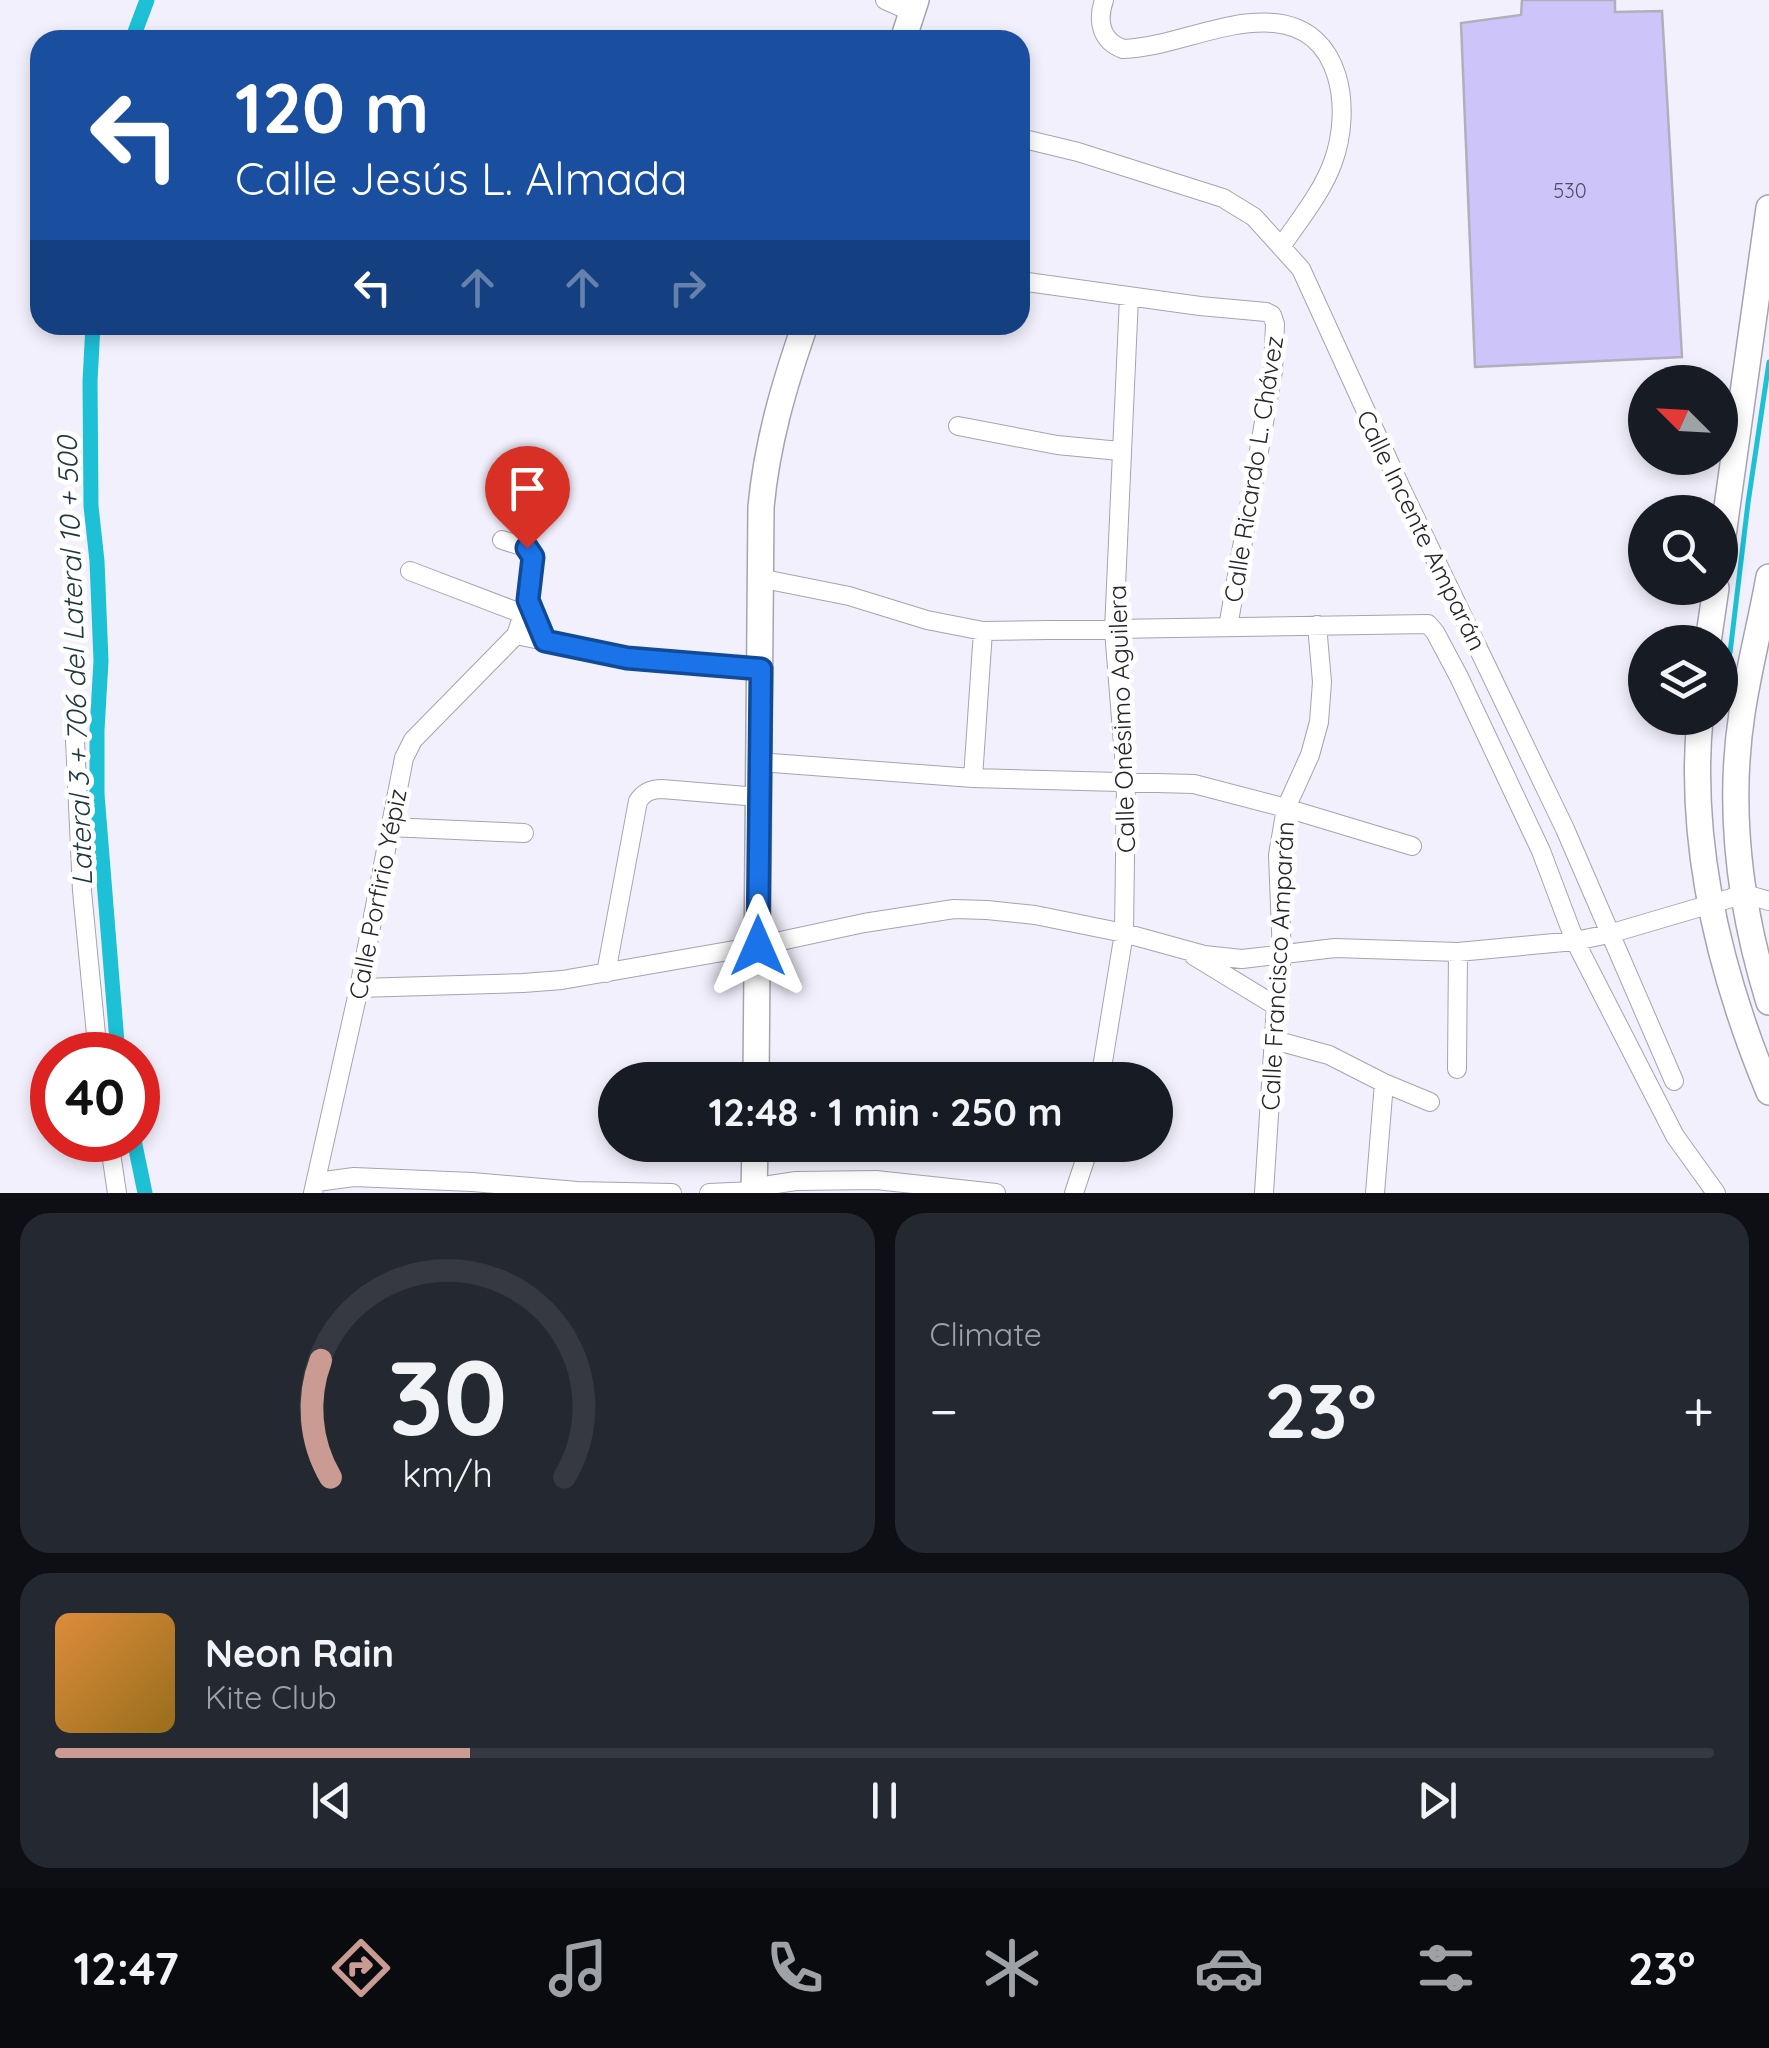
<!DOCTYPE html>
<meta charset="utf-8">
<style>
:root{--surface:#171b24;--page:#242831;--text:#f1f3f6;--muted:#9ea1a6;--line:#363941;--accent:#c99b93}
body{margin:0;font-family:Quicksand,sans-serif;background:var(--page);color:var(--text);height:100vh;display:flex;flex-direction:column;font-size:38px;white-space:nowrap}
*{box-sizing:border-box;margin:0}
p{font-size:32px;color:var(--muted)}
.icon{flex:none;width:55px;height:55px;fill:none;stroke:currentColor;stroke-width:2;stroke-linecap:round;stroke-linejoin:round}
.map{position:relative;height:1193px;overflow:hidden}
.sheet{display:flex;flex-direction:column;gap:20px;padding:20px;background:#0d0f14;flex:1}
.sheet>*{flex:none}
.top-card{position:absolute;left:30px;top:30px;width:1000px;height:305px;border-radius:30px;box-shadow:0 5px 15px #0003;background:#1a4fa0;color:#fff;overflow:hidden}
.needle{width:65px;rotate:294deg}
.fabs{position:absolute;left:1628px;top:365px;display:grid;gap:20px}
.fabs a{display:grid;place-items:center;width:110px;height:110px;border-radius:50%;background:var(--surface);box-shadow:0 5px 15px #0003;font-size:50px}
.speed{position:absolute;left:30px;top:1032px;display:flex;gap:20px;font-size:50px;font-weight:700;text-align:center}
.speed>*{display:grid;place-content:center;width:130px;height:130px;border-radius:50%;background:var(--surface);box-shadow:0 5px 15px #0003;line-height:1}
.speed .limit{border:15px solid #d22;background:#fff;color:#111}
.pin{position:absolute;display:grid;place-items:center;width:85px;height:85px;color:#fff;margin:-102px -42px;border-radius:50% 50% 50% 0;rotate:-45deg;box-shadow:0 0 10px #0007}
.pin .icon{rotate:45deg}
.me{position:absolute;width:110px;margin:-55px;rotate:0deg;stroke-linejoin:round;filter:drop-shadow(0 0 8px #0008)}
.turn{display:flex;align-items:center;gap:35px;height:210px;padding:0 40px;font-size:45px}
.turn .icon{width:130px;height:130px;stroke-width:2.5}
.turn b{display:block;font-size:70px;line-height:85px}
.lanes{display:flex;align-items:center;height:95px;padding:0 40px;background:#0003;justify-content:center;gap:50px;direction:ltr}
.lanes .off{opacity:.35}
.big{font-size:75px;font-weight:700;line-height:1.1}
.sheet .card{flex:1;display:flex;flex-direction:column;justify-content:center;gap:15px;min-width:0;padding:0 35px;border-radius:30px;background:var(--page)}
.sheet .dial{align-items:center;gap:0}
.dial svg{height:260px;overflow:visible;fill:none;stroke:var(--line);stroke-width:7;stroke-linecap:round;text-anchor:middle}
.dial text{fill:var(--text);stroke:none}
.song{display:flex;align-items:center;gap:30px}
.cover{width:120px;height:120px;border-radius:15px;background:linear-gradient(135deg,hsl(30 70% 55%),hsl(40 70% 35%))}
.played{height:10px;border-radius:5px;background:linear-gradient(90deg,var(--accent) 25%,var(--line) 25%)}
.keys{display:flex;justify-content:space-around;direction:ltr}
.heat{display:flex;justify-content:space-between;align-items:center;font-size:55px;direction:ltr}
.sheet .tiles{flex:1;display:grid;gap:20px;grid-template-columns:1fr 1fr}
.card:last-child{grid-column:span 2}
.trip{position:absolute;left:598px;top:1062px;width:575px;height:100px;border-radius:50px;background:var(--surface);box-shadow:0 5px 15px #0003;font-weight:700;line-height:100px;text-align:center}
.tabs{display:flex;height:160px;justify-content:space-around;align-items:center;background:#090b0e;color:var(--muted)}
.tabs .icon{width:70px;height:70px}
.tabs .selected{color:var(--accent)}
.tabs b{font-size:45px;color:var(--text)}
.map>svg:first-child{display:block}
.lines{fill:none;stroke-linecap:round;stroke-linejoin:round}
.stream{stroke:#1dc0d5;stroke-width:5}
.canal{stroke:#1dc0d5;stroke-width:15}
.building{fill:#cdc4f9;stroke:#b1afbb;stroke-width:2.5}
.street-casing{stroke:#a5a4af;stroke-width:20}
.secondary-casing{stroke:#a5a4af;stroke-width:28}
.street{stroke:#fff;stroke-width:18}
.secondary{stroke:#fff;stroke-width:25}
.route-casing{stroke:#114b97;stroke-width:25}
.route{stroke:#1a73e8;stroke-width:18}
.labels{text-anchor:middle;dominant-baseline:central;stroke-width:10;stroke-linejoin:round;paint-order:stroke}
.number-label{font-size:20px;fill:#504d5e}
.street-label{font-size:25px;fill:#26252a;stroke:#fff}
.water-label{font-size:28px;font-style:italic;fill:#21393d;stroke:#fff}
</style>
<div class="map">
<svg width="1769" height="1193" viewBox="0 0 1769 1193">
<rect width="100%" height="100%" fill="#f2f0fc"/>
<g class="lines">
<!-- stream -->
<path class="stream" d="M1730,653l18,-150 21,-141"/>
<!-- canal -->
<path class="canal" d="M132,40l15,-40
M93,325l-3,56 1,125 6,55 4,100 -4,69v64l21,261
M134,1140l11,53"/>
</g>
<!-- building -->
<path class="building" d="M1522,0h93v12l47,-1 20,346 -207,10 -14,-344 60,-8z"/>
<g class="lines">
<defs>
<path id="street" d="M885,0l27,12
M1104,0c-7,21 -3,41 19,49 51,-2 99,-30 151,-26 69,6 78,87 59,139 -11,31 -34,58 -52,85
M1020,138l58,14 145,46 31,19 47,52 100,219 164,341 109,252
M1020,281l180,25 66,6 6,3 3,9 -2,47 -45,256
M958,426l99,19 63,6
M410,571l113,43
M759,578l90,18 78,24 56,11 445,-7 7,8 24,45 82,174 34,90 100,195 41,57
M528,600l17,41
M516,635l111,23 134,11
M75,740l7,151 16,164
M758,762l215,16 221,6 92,24 126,38
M973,778l10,-147
M389,827l135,6
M1194,956l82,50
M606,973l32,-172c6,-9 13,-12 24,-12l96,8
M359,988l164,-5 39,-3 195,-34 107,-23 90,-14 33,1 48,5 89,18 80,22 38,4 93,-11 123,4 117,-11 34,-7 136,-40 24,7
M1274,1040l55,15 55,28 46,19
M1457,1069l1,-117
M1100,1080l24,-147 2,-151 -12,-152 15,-333
M109,1140l8,53
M317,1182l37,-5 118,5 105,9 95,2
M313,1193l46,-205 45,-230 9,-18 103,-105 12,-35 4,-46 -7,-7 -23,-7
M709,1193l45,-2 16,-6 26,-4 80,-1 120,13
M1074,1193l16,-48
M1264,1193l12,-187 6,-50 -4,-101 8,-47 24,-53 9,-33 3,-40 -5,-57
M1375,1193l9,-110"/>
<path id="secondary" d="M903,40l13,-40
M1720,557l49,-349
M1769,577c-8,45 -20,90 -27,136 -15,98 -2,195 27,289
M1708,642l8,-54
M1700,718c-12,128 20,256 69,374
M756,1080l5,-573c6,-64 23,-122 44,-182
M754,1193l1,-48"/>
</defs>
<!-- street casing -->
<use href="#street" class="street-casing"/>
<!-- secondary casing -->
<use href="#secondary" class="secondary-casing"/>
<!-- street -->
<use href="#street" class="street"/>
<!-- secondary -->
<use href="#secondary" class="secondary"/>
</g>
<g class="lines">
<defs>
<path id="route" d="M527,548l6,9 -5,43 17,41 82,17 134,11 -3,277"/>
</defs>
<!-- route casing -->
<use href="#route" class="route-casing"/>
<!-- route -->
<use href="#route" class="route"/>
</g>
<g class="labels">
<!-- number labels -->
<g class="number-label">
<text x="1570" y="190">530</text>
</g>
<!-- street labels -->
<g class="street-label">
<text transform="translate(1253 469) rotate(-81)">Calle Ricardo L. Chávez</text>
<text transform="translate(1422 530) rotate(64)">Calle Incente Amparán</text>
<text transform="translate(1121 719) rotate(-92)">Calle Onésimo Aguilera</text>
<text transform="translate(377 894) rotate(-79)">Calle Porfirio Yépiz</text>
<text transform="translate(1277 966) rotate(-87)">Calle Francisco Amparán</text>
</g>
<!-- water labels -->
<g class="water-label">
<text transform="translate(74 661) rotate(-92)">Lateral 3 + 706 del Lateral 10 + 500</text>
</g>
</g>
</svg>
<div class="fabs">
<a><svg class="needle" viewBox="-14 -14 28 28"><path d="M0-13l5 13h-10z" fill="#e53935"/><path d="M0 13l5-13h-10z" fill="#9ea1a6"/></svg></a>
<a><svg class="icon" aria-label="search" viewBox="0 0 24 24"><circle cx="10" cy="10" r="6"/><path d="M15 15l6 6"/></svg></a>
<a><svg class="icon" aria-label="layers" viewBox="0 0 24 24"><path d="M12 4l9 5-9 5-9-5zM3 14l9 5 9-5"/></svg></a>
</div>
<div class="speed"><div class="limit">40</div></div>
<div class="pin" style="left:527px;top:548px;background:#d93025"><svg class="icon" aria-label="arrive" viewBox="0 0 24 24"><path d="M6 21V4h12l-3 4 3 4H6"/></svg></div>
<svg class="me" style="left:758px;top:946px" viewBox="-20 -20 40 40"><path d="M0-17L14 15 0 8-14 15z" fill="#1a73e8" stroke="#fff" stroke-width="4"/></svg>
<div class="trip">12:48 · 1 min · 250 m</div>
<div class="top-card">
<div class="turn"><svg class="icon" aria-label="left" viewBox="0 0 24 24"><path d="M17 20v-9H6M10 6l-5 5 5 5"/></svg><div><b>120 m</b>Calle Jesús L. Almada</div></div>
<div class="lanes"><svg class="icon" aria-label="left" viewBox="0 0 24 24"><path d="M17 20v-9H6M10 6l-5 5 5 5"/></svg><svg class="icon off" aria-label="ahead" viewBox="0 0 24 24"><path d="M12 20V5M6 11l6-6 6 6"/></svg><svg class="icon off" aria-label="ahead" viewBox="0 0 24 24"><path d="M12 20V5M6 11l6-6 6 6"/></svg><svg class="icon off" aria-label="right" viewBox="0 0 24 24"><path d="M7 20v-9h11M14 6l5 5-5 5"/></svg></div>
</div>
</div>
<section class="sheet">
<div class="tiles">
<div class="card dial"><svg viewBox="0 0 100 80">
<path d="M14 69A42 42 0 1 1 86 69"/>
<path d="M14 69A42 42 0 0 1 11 33" stroke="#c99b93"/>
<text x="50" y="56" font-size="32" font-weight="700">30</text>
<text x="50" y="72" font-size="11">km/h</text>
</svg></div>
<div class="card"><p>Climate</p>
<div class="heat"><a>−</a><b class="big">23°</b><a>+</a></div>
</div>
<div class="card">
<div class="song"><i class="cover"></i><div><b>Neon Rain</b><p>Kite Club</p></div></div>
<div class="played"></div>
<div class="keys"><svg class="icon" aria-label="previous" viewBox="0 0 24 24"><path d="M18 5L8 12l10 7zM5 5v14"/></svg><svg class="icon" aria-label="pause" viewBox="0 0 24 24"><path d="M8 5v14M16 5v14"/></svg><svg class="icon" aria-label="next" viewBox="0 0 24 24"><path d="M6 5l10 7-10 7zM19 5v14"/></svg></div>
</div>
</div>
</section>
<nav class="tabs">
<b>12:47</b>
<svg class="icon selected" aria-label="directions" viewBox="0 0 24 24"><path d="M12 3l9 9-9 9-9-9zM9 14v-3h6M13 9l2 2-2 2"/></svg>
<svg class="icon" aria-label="music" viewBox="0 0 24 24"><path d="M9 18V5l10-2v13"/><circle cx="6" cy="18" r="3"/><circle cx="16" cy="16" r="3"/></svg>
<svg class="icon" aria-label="phone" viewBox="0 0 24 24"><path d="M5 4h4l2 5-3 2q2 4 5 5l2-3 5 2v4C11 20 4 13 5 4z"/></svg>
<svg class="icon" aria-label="climate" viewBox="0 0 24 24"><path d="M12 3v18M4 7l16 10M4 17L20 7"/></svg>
<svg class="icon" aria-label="car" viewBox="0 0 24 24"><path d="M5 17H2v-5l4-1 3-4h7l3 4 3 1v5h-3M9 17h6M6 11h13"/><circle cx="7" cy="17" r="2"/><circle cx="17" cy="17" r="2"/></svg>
<svg class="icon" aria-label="filters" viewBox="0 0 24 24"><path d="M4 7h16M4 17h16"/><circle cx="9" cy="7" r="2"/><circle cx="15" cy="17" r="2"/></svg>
<b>23°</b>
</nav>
